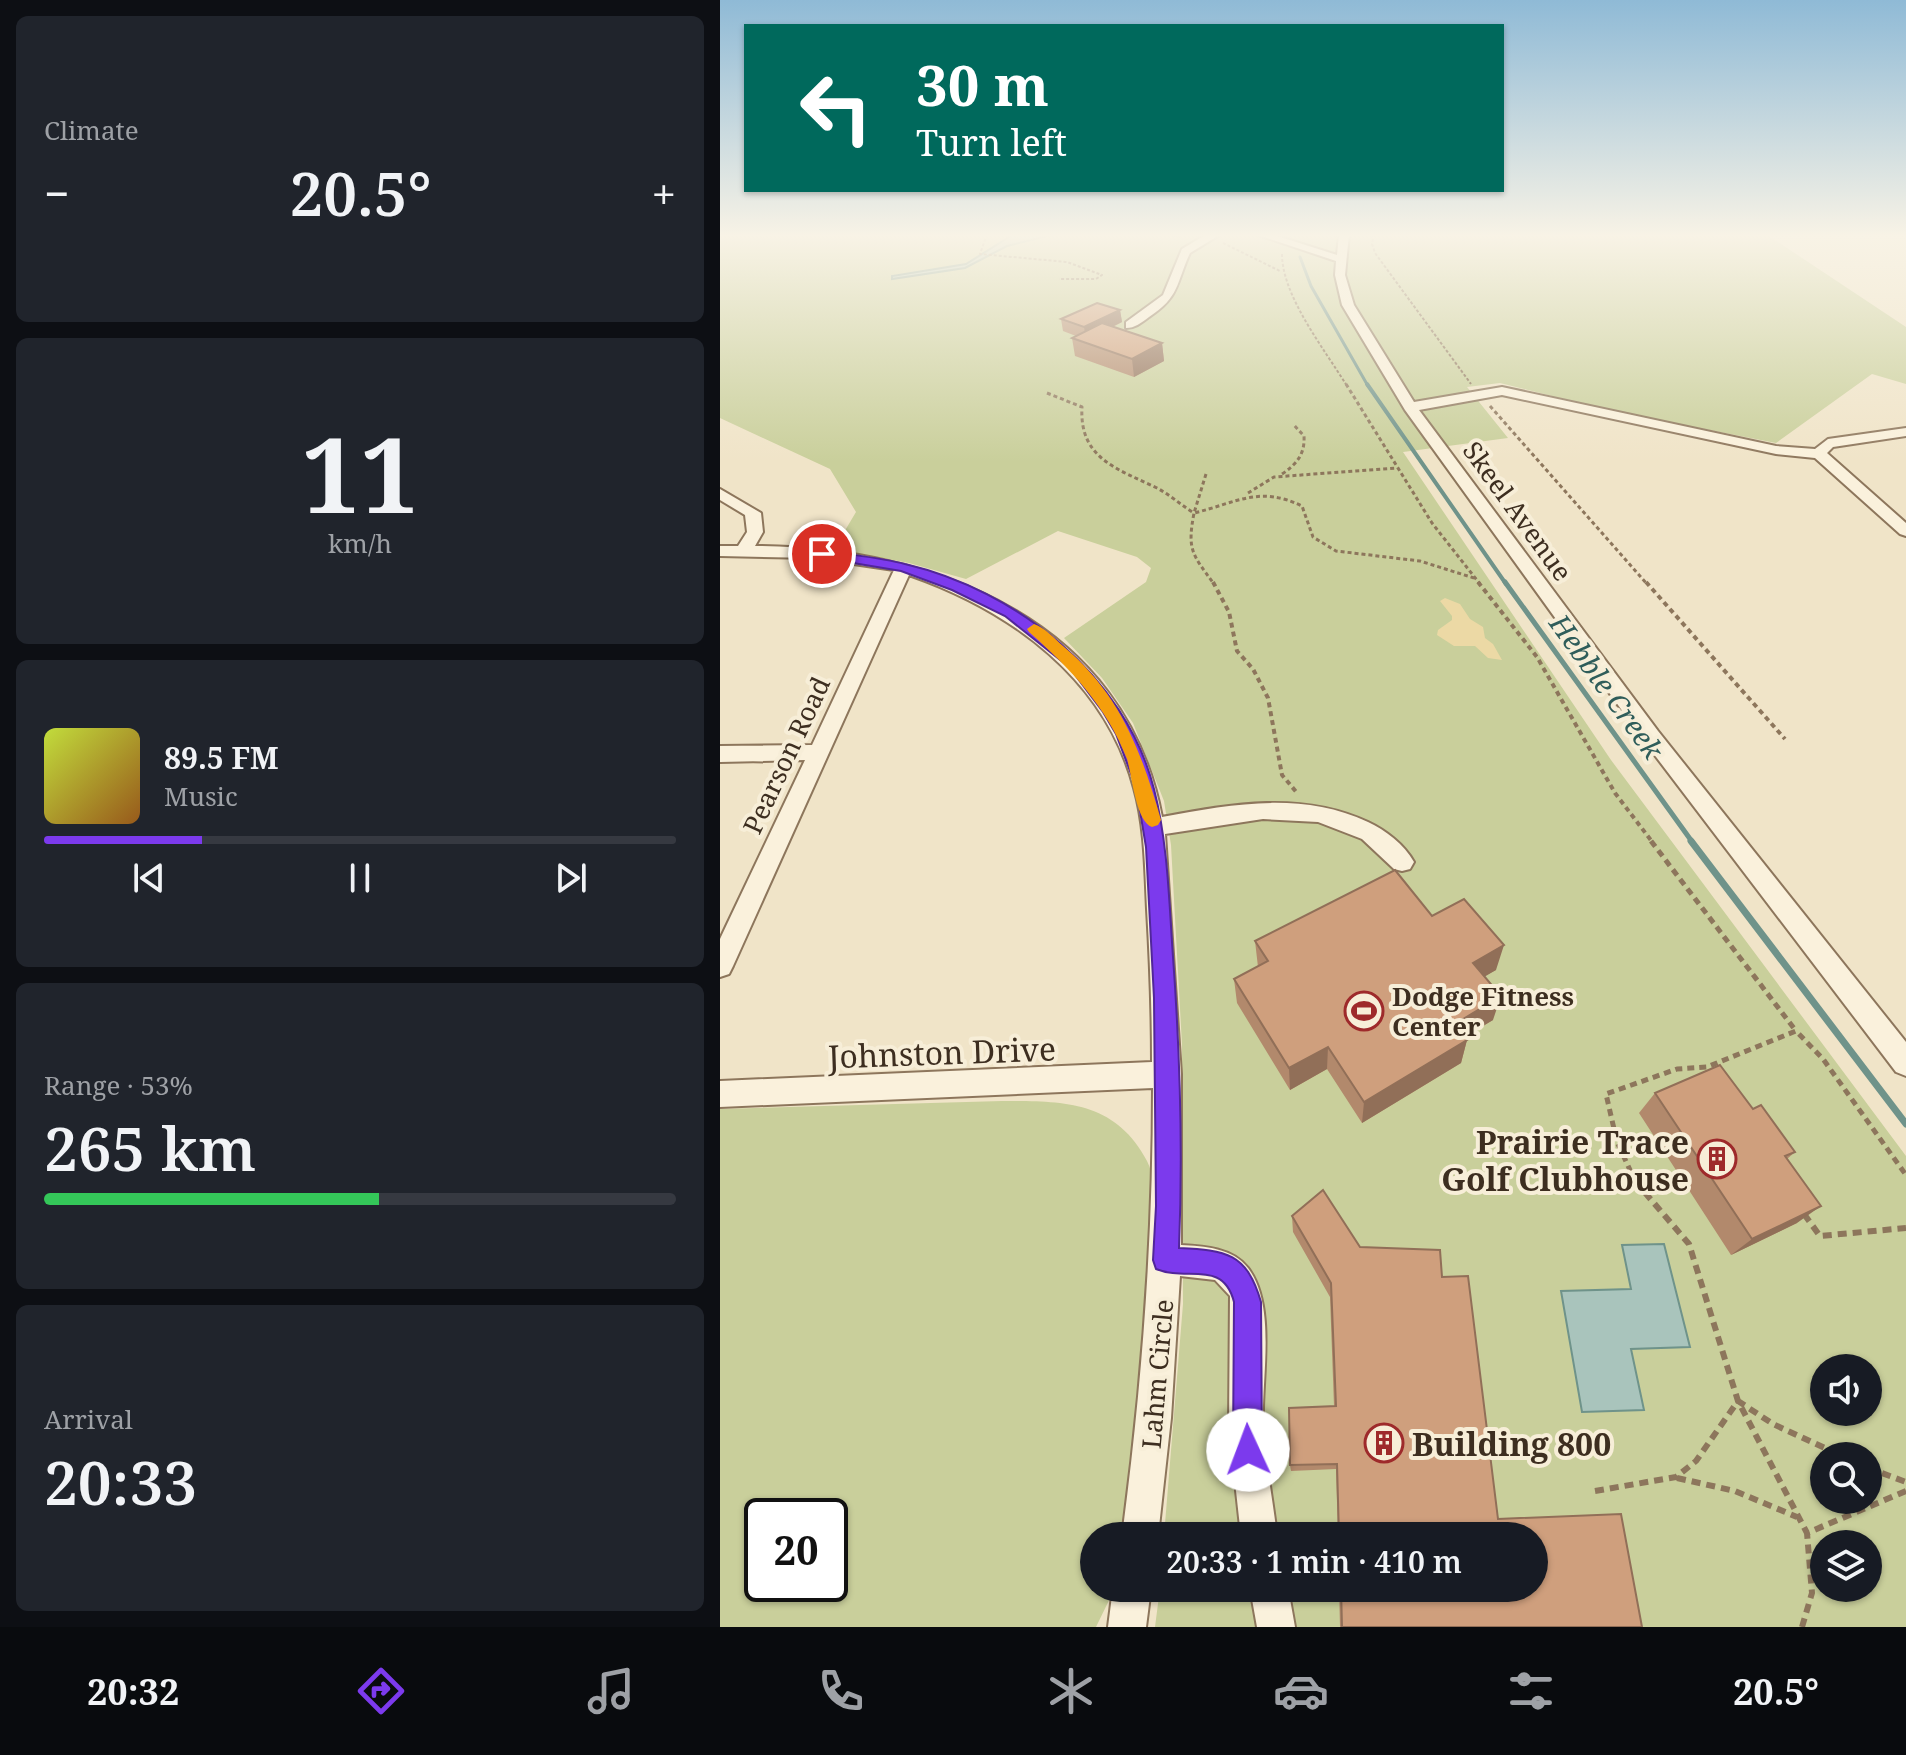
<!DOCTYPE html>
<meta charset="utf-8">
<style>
:root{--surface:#171b24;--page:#20242c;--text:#f1f3f6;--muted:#9ea1a6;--line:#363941;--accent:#7c3aed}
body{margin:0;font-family:"Noto Serif",serif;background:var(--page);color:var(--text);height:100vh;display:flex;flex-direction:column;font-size:30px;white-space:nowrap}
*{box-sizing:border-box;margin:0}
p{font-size:26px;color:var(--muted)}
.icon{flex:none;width:44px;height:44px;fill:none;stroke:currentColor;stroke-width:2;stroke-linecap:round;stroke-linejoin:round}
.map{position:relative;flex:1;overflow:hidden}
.side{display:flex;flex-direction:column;gap:16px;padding:16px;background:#0d0f14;width:720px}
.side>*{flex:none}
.guide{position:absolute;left:24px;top:24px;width:760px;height:168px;border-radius:0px;box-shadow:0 2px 6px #0004;background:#00695c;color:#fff;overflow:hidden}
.controls{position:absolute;left:1090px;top:1354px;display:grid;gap:16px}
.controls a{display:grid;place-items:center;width:72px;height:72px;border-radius:50%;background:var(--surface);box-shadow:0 2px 6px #0004;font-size:40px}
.speed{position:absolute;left:24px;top:1498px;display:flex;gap:16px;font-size:40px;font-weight:700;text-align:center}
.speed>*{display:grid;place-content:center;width:104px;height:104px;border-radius:50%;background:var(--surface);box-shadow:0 2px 6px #0004;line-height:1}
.speed .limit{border:4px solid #111;border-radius:12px;background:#fff;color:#111}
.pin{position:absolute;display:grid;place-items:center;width:68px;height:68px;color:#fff;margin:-34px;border:4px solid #fff;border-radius:50%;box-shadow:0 2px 8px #0007}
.me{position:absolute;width:88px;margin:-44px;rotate:358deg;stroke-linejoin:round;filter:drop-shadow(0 0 6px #0008)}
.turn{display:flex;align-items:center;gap:28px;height:168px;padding:0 40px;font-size:36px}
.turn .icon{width:104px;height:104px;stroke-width:2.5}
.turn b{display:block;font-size:56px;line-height:68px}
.big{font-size:60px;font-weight:600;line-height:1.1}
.side .card{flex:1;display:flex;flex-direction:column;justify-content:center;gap:12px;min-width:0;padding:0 28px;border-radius:12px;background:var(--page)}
.side .dial{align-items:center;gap:0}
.dial b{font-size:104px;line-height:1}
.song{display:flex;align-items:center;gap:24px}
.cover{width:96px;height:96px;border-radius:12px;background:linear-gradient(135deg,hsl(70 70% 55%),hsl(30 70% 35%))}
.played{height:8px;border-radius:4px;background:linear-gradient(90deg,var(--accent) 25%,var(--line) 25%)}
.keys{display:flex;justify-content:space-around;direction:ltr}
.heat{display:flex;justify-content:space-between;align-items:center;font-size:44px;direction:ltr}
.charge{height:12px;border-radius:6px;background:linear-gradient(90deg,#34c759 53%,var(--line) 0)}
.trip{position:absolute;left:360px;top:1522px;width:468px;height:80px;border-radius:40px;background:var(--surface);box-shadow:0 2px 6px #0004;font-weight:600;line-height:80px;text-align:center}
.tabs{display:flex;height:128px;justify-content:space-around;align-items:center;background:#090b0e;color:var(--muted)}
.tabs .icon{width:56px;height:56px}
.tabs .on{color:var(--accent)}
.tabs b{font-size:36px;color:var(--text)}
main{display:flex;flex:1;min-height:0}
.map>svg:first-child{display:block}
.green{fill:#c9cf9b;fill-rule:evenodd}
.sand{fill:#ecd9a5}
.water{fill:#a9c4bc;stroke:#6f938a;stroke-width:2}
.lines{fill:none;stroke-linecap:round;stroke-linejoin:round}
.stream-far3{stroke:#6f938a;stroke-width:3}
.stream-far2{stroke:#6f938a;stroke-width:4}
.stream-far1{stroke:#6f938a;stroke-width:5}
.stream{stroke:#6f938a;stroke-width:7}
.minor-casing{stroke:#8d765c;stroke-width:4}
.path-far4{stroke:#8d765c;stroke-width:2;stroke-dasharray:3 2;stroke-linecap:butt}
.path-far3{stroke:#8d765c;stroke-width:3;stroke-dasharray:4 3;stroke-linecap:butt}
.path-far2{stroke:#8d765c;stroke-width:4;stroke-dasharray:5 4;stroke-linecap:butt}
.path-far1{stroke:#8d765c;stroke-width:5;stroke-dasharray:7 5;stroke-linecap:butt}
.path{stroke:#8d765c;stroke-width:6;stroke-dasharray:9 6;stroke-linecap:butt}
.minor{fill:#faf1dc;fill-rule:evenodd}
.wall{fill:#b2896c}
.shaded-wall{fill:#916f58}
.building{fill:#cf9f7d;stroke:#916f58;stroke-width:2}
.route{fill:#7c3aed;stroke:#51269a;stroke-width:2}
.slow{fill:#f59e0b}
.labels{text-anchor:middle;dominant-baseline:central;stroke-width:8;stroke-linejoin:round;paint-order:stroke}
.street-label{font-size:26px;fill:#3d2e20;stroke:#f7eed8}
.poi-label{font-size:26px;font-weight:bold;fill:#3d2e20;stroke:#f7eed8;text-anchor:start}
.water-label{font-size:28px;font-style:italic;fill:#2f5d5a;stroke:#f7eed8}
.near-street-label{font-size:32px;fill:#3d2e20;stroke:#f7eed8}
.near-poi-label{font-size:32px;font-weight:bold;fill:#3d2e20;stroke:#f7eed8;text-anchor:end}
</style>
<main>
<section class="side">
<div class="card"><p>Climate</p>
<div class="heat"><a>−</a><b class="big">20.5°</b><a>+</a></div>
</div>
<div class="card dial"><b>11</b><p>km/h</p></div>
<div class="card">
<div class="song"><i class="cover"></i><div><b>89.5 FM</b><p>Music</p></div></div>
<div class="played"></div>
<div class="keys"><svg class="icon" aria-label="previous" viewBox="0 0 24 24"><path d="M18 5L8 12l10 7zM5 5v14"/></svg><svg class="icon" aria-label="pause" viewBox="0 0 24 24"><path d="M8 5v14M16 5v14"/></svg><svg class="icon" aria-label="next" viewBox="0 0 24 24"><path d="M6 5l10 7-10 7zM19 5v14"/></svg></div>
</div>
<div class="card"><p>Range · 53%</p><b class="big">265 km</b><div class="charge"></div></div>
<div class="card"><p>Arrival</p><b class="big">20:33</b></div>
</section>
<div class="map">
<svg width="1186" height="1627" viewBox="0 0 1186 1627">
<rect width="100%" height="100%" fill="#f0e4c8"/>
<!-- green -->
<path class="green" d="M0,234h1046l140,93v57l-34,-10 -96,69 -225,-44 1,-3 -52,-13 -33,4 41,51 -105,14 208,308 295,396v471h-751l5,-39h374v-52h-370l19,-232 -1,-259 -11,-200 -7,-44 -31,-78 -31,-45 -38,-40 82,-56 5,-14 -14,-11 -79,-26 -92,48 -57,-16 -75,-14 22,-37 -26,-43 -110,-51zM1104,1368h44v44h-44zM1104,1456h44v44h-44zM1104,1544h44v44h-44z
M282,1101c60,0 113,-1 145,60 7,13 7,34 10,49l-31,326h-32v52h21l-19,39h-376v-518zM42,1516h68v68h-68z"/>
<!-- sand -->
<path class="sand" d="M725,598l15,6 10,15 13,8 2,11 8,6 9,16 -14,-2 -13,-12h-21l-17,-11 1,-5 14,-10v-4l-12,-15z"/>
<!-- water -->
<path class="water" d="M294,234h41l-48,12 -42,22 -73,11v-3l74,-12z
M944,1244l26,103 -59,2 13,61 -62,2 -21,-121 70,-2 -9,-44z"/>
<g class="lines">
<!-- stream-far3 -->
<path class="stream-far3" d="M580,257l11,29 57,100"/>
<!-- stream-far2 -->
<path class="stream-far2" d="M647,384l139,200"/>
<!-- stream-far1 -->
<path class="stream-far1" d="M785,582l188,261"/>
<!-- stream -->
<path class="stream" d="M971,841l215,283"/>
<defs>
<path id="minor" d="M487,234h14l-31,19c-14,30 -10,44 -41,64 -8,6 -14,11 -23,11v-6l37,-27 19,-46z
M535,234h16l66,21 2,-21h10l-4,41 9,30 60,97 88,-15 274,59 39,3 13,-10 78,-11v8l-73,11 -6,6 79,70v13l-6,-2 -85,-76 -39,-4 -274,-59 -83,15 239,321 248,311v34l-10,-4 -252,-331 -239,-331 -63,-105 -7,-30 1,-14z
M0,489l41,24 2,19 -8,14c179,1 370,75 407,271 70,-13 139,-26 206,5 17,8 36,22 46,40l-4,7 -8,2 -8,-2 -32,-30 -44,-17 -55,-3 -98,15 16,240v171c23,1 52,3 67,23 29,38 13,112 15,157 2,37 10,75 14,111h-36l-12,-109 1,-131 -15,-16 -35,-4 -9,142 -13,118h-36c20,-149 31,-298 31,-448l-433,19v-26l432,-19c0,-51 -2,-102 -5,-153 -2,-40 -2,-82 -13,-121 -29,-109 -122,-177 -225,-213l-176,391 -4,8 -9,3v-38l85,-179 -85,2v-16l92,-1 82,-175 -81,-12 -93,-2v-10h18l9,-14 -2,-17 -25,-15z
M393,1588h38l-5,39h-38z
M530,1588h38l7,39h-38z"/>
</defs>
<!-- minor casing -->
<use href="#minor" class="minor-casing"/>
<!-- path-far4 -->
<path class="path-far4" d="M267,234l-7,20 87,8 35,13 -6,4h-37
M449,234l11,3
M654,234l-2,10 3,9 96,131
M503,243l57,28
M562,254c0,42 43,96 65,132"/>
<!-- path-far3 -->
<path class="path-far3" d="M626,384l86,139 48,61
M327,393l35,14c-3,52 36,62 75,81 13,7 24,17 37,25 -7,37 -2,41 20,71
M770,406l157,178
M486,474l-12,39c42,-10 65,-28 108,-7l11,31 23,14 84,10 54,17
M562,474c15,-10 23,-20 22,-38l-11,-12
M528,493l26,-16 123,-9"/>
<!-- path-far2 -->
<path class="path-far2" d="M493,582l16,30 8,39 16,18 15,29 14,77 16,19
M758,582l59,75 78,136 38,50
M926,582l139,157"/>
<!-- path-far1 -->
<path class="path-far1" d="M931,841l145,190
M916,1183l-19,-41 -11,-48 71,-25 30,-2 89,-36 27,28 83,116"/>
<!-- path -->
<path class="path" d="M915,1181l54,63 49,157 69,132 99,-42
M1084,1214l16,22 86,-8
M1148,1468l38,14
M957,1478l58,13 62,26
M875,1491l81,-14 20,-16 42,-60 35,23 69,32
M1082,1627l10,-34 -5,-60"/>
<!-- minor -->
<use href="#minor" class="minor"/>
</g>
<!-- wall -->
<path class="wall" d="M400,310l2,12 -9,5 49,16 2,18 -30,16 -59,-21 -3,-18 4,-2 -13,-5 -2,-12z
M712,916l64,54 -12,6 9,44 -28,17 2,3 -6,23 -99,60 -35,-54 -37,21 -53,-87 -3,-24 24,-12 -3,-26z
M935,1093l98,16 42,43 -8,7 10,64 -66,32 -92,-142z
M603,1190l37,57 80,3 2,27 26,-1 30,243 123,-5 21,113h-302l-1,-39h195v-52h-196l-2,-67 -45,2 -1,-6 -1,-57 45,-2 -4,-109 -37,-65 -1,-16z"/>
<!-- shaded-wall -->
<path class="shaded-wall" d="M400,310l2,12 -36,17 -2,-12z
M442,343l2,18 -30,16 -2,-18z
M784,945l-8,25 -29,17 6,-24z
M781,996l-8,24 -44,26 6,-22z
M747,1040l-6,23 -99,60 2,-21z
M608,1047l-1,22 -37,21 -1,-22z
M1101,1206l-24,17 -66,32 21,-16z"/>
<!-- building -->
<path class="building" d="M377,303l23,7 -36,17 -23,-8z
M382,323l60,20 -30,16 -60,-21z
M675,870l37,46 32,-17 40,46 -31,18 28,33 -46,28 12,16 -103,62 -36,-55 -39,21 -55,-89 34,-18 -13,-20z
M1000,1065l33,44 8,-4 34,47 -10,4 36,50 -69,33 -97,-146z
M603,1190l37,57 80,3 2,27 26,-1 30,243 123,-5 21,113h-300l-1,-39h193v-52h-195l-2,-72 -47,1 -1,-57 47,-2 -5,-123 -39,-67z"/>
<!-- sky -->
<linearGradient id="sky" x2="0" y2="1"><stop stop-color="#8fbad6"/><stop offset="0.51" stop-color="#f8f3e6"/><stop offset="1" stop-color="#f8f3e6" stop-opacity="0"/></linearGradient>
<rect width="1186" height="462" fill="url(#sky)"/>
<!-- route -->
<path class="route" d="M102,550c27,5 56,7 83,14 111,26 220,111 249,225 14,55 15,112 19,168 7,96 10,194 6,291 47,2 68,5 82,54l1,148 -4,10 -10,4 -10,-4 -5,-10 1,-148c-11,-43 -47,-20 -78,-33l-3,-9 3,-54 -2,-208 -8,-151 -10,-60 -20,-53 -13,-22 -34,-45 -64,-51 -53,-26 -51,-19 -84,-14 -2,-3z"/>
<!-- slow -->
<path class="slow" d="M314,624c11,4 20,14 29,22 57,48 78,104 98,174l-3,5 -6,2c-16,-5 -20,-52 -25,-68 -20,-52 -57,-91 -98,-127l-2,-3z"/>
<!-- icons -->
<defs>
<symbol id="stadium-ring" viewBox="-11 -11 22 22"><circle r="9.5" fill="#f7eed8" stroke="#9e2a2b" stroke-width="1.5"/><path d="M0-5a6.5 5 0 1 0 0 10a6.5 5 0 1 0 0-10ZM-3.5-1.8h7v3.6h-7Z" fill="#9e2a2b"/></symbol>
<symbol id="building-ring" viewBox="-11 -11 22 22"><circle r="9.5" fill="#f7eed8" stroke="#9e2a2b" stroke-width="1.5"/><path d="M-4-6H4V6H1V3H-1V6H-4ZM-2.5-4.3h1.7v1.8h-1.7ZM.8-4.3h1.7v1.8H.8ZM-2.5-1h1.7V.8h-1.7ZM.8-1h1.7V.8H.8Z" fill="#9e2a2b"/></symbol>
</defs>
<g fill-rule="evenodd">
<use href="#stadium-ring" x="622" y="989" width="44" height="44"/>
<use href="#building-ring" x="975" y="1137" width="44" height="44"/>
<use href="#building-ring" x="642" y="1421" width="44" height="44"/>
</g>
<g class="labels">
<!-- street labels -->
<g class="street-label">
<text transform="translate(798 511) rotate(54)">Skeel Avenue</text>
<text transform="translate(66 755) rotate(-65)">Pearson Road</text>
<text transform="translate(437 1374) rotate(-85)">Lahm Circle</text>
</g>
<!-- poi labels -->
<g class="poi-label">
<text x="672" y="996">Dodge Fitness<tspan x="672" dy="30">Center</tspan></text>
</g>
<!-- water labels -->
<g class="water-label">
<text transform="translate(887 686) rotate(54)">Hebble Creek</text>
</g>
<!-- near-street labels -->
<g class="near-street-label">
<text transform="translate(222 1052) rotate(-2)">Johnston Drive</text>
</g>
<!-- near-poi labels -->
<g class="near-poi-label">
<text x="969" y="1141">Prairie Trace<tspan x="969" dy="37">Golf Clubhouse</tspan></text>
<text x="692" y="1443" text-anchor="start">Building 800</text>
</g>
</g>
</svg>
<div class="controls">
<a><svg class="icon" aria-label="sound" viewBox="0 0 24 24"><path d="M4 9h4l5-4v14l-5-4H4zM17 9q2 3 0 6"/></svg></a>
<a><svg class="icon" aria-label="search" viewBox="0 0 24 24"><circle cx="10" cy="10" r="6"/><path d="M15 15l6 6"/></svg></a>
<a><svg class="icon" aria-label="layers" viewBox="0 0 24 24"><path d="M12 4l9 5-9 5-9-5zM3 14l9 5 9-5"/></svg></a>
</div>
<div class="speed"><div class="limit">20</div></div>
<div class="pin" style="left:102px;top:554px;background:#d93025"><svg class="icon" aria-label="arrive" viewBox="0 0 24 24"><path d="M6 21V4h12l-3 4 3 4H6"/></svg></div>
<svg class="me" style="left:528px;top:1450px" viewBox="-20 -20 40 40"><circle r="19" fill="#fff"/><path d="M0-13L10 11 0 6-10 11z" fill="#7c3aed"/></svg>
<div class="trip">20:33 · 1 min · 410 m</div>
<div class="guide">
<div class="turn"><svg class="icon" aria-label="left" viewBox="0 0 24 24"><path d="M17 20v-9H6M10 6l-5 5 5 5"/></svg><div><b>30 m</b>Turn left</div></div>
</div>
</div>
</main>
<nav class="tabs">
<b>20:32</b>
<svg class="icon on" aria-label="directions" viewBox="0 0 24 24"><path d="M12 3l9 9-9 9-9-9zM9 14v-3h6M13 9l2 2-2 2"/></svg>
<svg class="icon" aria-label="music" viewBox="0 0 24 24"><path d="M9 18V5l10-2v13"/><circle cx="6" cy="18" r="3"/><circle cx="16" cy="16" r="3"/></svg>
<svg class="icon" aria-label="phone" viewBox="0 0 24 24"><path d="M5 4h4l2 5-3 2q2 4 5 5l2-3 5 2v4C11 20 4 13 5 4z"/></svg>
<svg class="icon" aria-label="climate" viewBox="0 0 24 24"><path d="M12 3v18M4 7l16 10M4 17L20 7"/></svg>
<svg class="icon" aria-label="car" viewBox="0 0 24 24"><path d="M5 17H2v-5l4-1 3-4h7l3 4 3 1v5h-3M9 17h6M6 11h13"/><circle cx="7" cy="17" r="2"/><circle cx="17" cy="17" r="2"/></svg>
<svg class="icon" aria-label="filters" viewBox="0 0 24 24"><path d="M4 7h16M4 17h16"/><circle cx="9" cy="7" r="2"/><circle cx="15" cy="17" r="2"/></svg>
<b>20.5°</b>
</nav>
